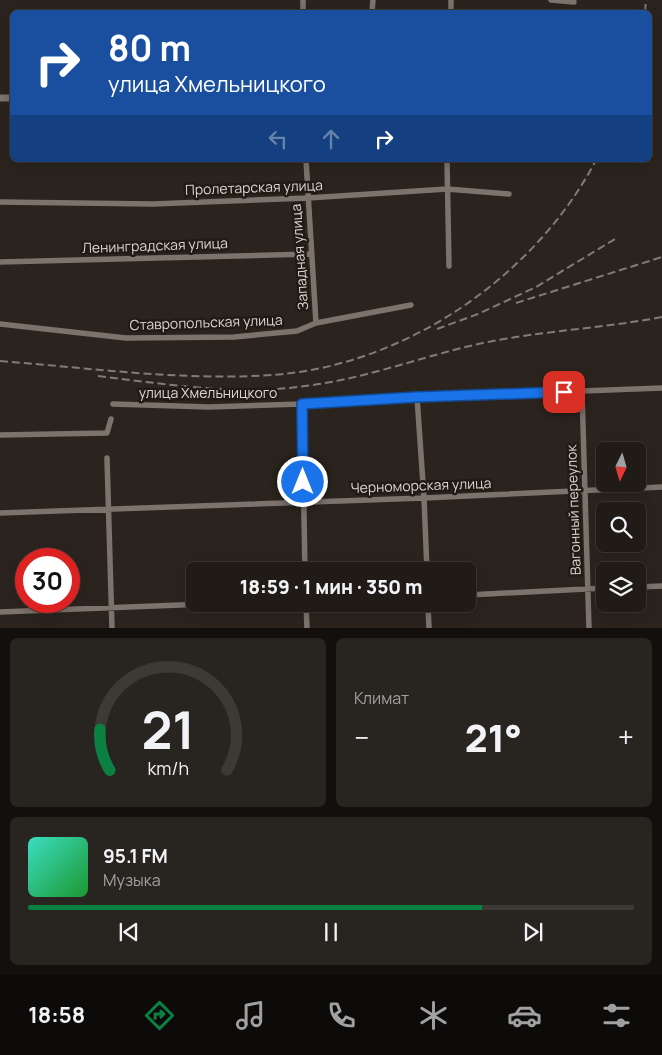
<!DOCTYPE html>
<html lang="ru">
<meta charset="utf-8">
<style>
:root{--surface:#201b16;--page:#28241f;--text:#f1f3f6;--muted:#a2a1a1;--line:#3d3935;--accent:#0b8043}
body{margin:0;font-family:Manrope,sans-serif;background:var(--page);color:var(--text);height:100vh;display:flex;flex-direction:column;font-size:19px;white-space:nowrap}
*{box-sizing:border-box;margin:0}
p{font-size:16px;color:var(--muted)}
.icon{flex:none;width:28px;height:28px;fill:none;stroke:currentColor;stroke-width:2;stroke-linecap:round;stroke-linejoin:round}
.map{position:relative;height:628px;overflow:hidden}
.panel{display:flex;flex-direction:column;gap:10px;padding:10px;background:#120f0c;flex:1}
.panel>*{flex:none}
.banner{position:absolute;left:10px;top:10px;width:642px;height:152px;border-radius:8px;box-shadow:0 2px 12px #0003,0 0 0 1px var(--line);background:#1a4fa0;color:#fff;overflow:hidden}
.needle{width:32px;rotate:185deg}
.tools{position:absolute;left:596px;top:442px;display:grid;gap:10px}
.tools a{display:grid;place-items:center;width:50px;height:50px;border-radius:8px;background:var(--surface);box-shadow:0 2px 12px #0003,0 0 0 1px var(--line);font-size:25px}
.speed{position:absolute;left:15px;top:548px;display:flex;gap:10px;font-size:25px;font-weight:700;text-align:center}
.speed>*{display:grid;place-content:center;width:65px;height:65px;border-radius:50%;background:var(--surface);box-shadow:0 2px 12px #0003,0 0 0 1px var(--line);line-height:1}
.speed .limit{border:8px solid #d22;background:#fff;color:#111}
.pin{position:absolute;display:grid;place-items:center;width:42px;height:42px;color:#fff;margin:-21px;border-radius:10px;box-shadow:0 2px 8px #0006}
.me{position:absolute;width:55px;margin:-28px;rotate:0deg;stroke-linejoin:round;filter:drop-shadow(0 0 4px #0008)}
.turn{display:flex;align-items:center;gap:18px;height:105px;padding:0 15px;font-size:22px}
.turn .icon{width:65px;height:65px;stroke-width:2.5}
.turn b{display:block;font-size:35px;line-height:42px}
.lanes{display:flex;align-items:center;height:48px;padding:0 15px;background:#0003;justify-content:center;gap:25px;direction:ltr}
.lanes .off{opacity:.35}
.big{font-size:38px;font-weight:800;line-height:1.1}
.panel .tile{flex:1;display:flex;flex-direction:column;justify-content:center;gap:8px;min-width:0;padding:0 18px;border-radius:8px;background:var(--page)}
.panel .dial{align-items:center;gap:0}
.dial svg{height:130px;overflow:visible;fill:none;stroke:var(--line);stroke-width:7;stroke-linecap:round;text-anchor:middle}
.dial text{fill:var(--text);stroke:none}
.song{display:flex;align-items:center;gap:15px}
.cover{width:60px;height:60px;border-radius:8px;background:linear-gradient(135deg,hsl(170 70% 55%),hsl(130 70% 35%))}
.played{height:5px;border-radius:2px;background:linear-gradient(90deg,var(--accent) 75%,var(--line) 75%)}
.keys{display:flex;justify-content:space-around;direction:ltr}
.heat{display:flex;justify-content:space-between;align-items:center;font-size:28px;direction:ltr}
.panel .tiles{flex:1;display:grid;gap:10px;grid-template-columns:1fr 1fr}
.tile:last-child{grid-column:span 2}
.trip{position:absolute;left:186px;top:562px;width:290px;height:50px;border-radius:8px;background:var(--surface);box-shadow:0 2px 12px #0003,0 0 0 1px var(--line);font-weight:800;line-height:50px;text-align:center}
.dock{display:flex;height:80px;justify-content:space-around;align-items:center;background:#0d0b09;color:var(--muted)}
.dock .icon{width:35px;height:35px}
.dock .selected{color:var(--accent)}
.dock b{font-size:22px;color:var(--text)}
.map>svg:first-child{display:block}
.lines{fill:none;stroke-linecap:round;stroke-linejoin:round}
.minor{stroke:#7b736c;stroke-width:5.5}
.tertiary{stroke:#7b736c;stroke-width:7}
.rail{stroke:#817c77;stroke-width:2;stroke-dasharray:8 4;stroke-linecap:butt}
.route-casing{stroke:#114b97;stroke-width:12}
.route{stroke:#1a73e8;stroke-width:9}
.labels{text-anchor:middle;dominant-baseline:central;stroke-width:5;stroke-linejoin:round;paint-order:stroke}
.street-label{font-size:14px;fill:#dbd7d3;stroke:#211b15}
</style>
<div class="map">
<svg width="662" height="628" viewBox="0 0 662 628">
<rect width="100%" height="100%" fill="#2b241e"/>
<g class="lines">
<!-- minor -->
<path class="minor" d="M303,0v12
M551,0l23,2
M372,12l1,-12
M451,12v-12
M306,160l10,163
M447,160l2,106
M0,202l153,2 155,-6 139,-9 62,5
M0,262l311,-8
M0,324l126,14 108,-1 63,-6 19,-8 95,-18
M582,391l7,237
M417,397l7,101 3,73
M113,404l96,3 93,-3 115,-7 245,-9
M302,404l3,167
M0,435l107,-2 4,-14
M107,458l5,170
M0,513l424,-15 238,-11
M638,587l24,-1
M468,595l137,-7
M306,604l1,24
M428,604l1,24
M0,612l206,-8"/>
<!-- tertiary -->
<path class="tertiary" d="M0,98h12"/>
<!-- rail -->
<path class="rail" d="M645,12l1,-12
M516,303l146,-46
M437,329l41,-15 58,-27 79,-48
M0,361c90,7 182,20 272,14 132,-9 263,-98 324,-215
M98,376c68,8 138,20 207,10 68,-8 132,-36 199,-47 53,-9 106,-12 158,-22"/>
</g>
<g class="lines">
<defs>
<path id="route" d="M303,482l-1,-78 115,-7 147,-5"/>
</defs>
<!-- route casing -->
<use href="#route" class="route-casing"/>
<!-- route -->
<use href="#route" class="route"/>
</g>
<g class="labels">
<!-- street labels -->
<g class="street-label">
<text transform="translate(254 187) rotate(-2)">Пролетарская улица</text>
<text transform="translate(155 245) rotate(-2)">Ленинградская улица</text>
<text transform="translate(299 257) rotate(-94)">Западная улица</text>
<text transform="translate(206 322) rotate(-2)">Ставропольская улица</text>
<text x="208" y="392">улица Хмельницкого</text>
<text transform="translate(421 485) rotate(-2)">Черноморская улица</text>
<text transform="translate(573 510) rotate(-92)">Вагонный переулок</text>
</g>
</g>
</svg>
<div class="tools">
<a><svg class="needle" viewBox="-14 -14 28 28"><path d="M0-13l5 13h-10z" fill="#e53935"/><path d="M0 13l5-13h-10z" fill="#a2a1a1"/></svg></a>
<a><svg class="icon" aria-label="search" viewBox="0 0 24 24"><circle cx="10" cy="10" r="6"/><path d="M15 15l6 6"/></svg></a>
<a><svg class="icon" aria-label="layers" viewBox="0 0 24 24"><path d="M12 4l9 5-9 5-9-5zM3 14l9 5 9-5"/></svg></a>
</div>
<div class="speed"><div class="limit">30</div></div>
<div class="pin" style="left:564px;top:392px;background:#d93025"><svg class="icon" aria-label="arrive" viewBox="0 0 24 24"><path d="M6 21V4h12l-3 4 3 4H6"/></svg></div>
<svg class="me" style="left:303px;top:482px" viewBox="-20 -20 40 40"><circle r="17" fill="#1a73e8" stroke="#fff" stroke-width="3"/><path d="M0-11L8 9 0 5-8 9z" fill="#fff"/></svg>
<div class="trip">18:59 · 1 мин · 350 m</div>
<div class="banner">
<div class="turn"><svg class="icon" aria-label="right" viewBox="0 0 24 24"><path d="M7 20v-9h11M14 6l5 5-5 5"/></svg><div><b>80 m</b>улица Хмельницкого</div></div>
<div class="lanes"><svg class="icon off" aria-label="left" viewBox="0 0 24 24"><path d="M17 20v-9H6M10 6l-5 5 5 5"/></svg><svg class="icon off" aria-label="ahead" viewBox="0 0 24 24"><path d="M12 20V5M6 11l6-6 6 6"/></svg><svg class="icon" aria-label="right" viewBox="0 0 24 24"><path d="M7 20v-9h11M14 6l5 5-5 5"/></svg></div>
</div>
</div>
<section class="panel">
<div class="tiles">
<div class="tile dial"><svg viewBox="0 0 100 80">
<path d="M14 69A42 42 0 1 1 86 69"/>
<path d="M14 69A42 42 0 0 1 8 44" stroke="#0b8043"/>
<text x="50" y="56" font-size="32" font-weight="700">21</text>
<text x="50" y="72" font-size="11">km/h</text>
</svg></div>
<div class="tile"><p>Климат</p>
<div class="heat"><a>−</a><b class="big">21°</b><a>+</a></div>
</div>
<div class="tile">
<div class="song"><i class="cover"></i><div><b>95.1 FM</b><p>Музыка</p></div></div>
<div class="played"></div>
<div class="keys"><svg class="icon" aria-label="previous" viewBox="0 0 24 24"><path d="M18 5L8 12l10 7zM5 5v14"/></svg><svg class="icon" aria-label="pause" viewBox="0 0 24 24"><path d="M8 5v14M16 5v14"/></svg><svg class="icon" aria-label="next" viewBox="0 0 24 24"><path d="M6 5l10 7-10 7zM19 5v14"/></svg></div>
</div>
</div>
</section>
<nav class="dock">
<b>18:58</b>
<svg class="icon selected" aria-label="directions" viewBox="0 0 24 24"><path d="M12 3l9 9-9 9-9-9zM9 14v-3h6M13 9l2 2-2 2"/></svg>
<svg class="icon" aria-label="music" viewBox="0 0 24 24"><path d="M9 18V5l10-2v13"/><circle cx="6" cy="18" r="3"/><circle cx="16" cy="16" r="3"/></svg>
<svg class="icon" aria-label="phone" viewBox="0 0 24 24"><path d="M5 4h4l2 5-3 2q2 4 5 5l2-3 5 2v4C11 20 4 13 5 4z"/></svg>
<svg class="icon" aria-label="climate" viewBox="0 0 24 24"><path d="M12 3v18M4 7l16 10M4 17L20 7"/></svg>
<svg class="icon" aria-label="car" viewBox="0 0 24 24"><path d="M5 17H2v-5l4-1 3-4h7l3 4 3 1v5h-3M9 17h6M6 11h13"/><circle cx="7" cy="17" r="2"/><circle cx="17" cy="17" r="2"/></svg>
<svg class="icon" aria-label="filters" viewBox="0 0 24 24"><path d="M4 7h16M4 17h16"/><circle cx="9" cy="7" r="2"/><circle cx="15" cy="17" r="2"/></svg>
</nav>
